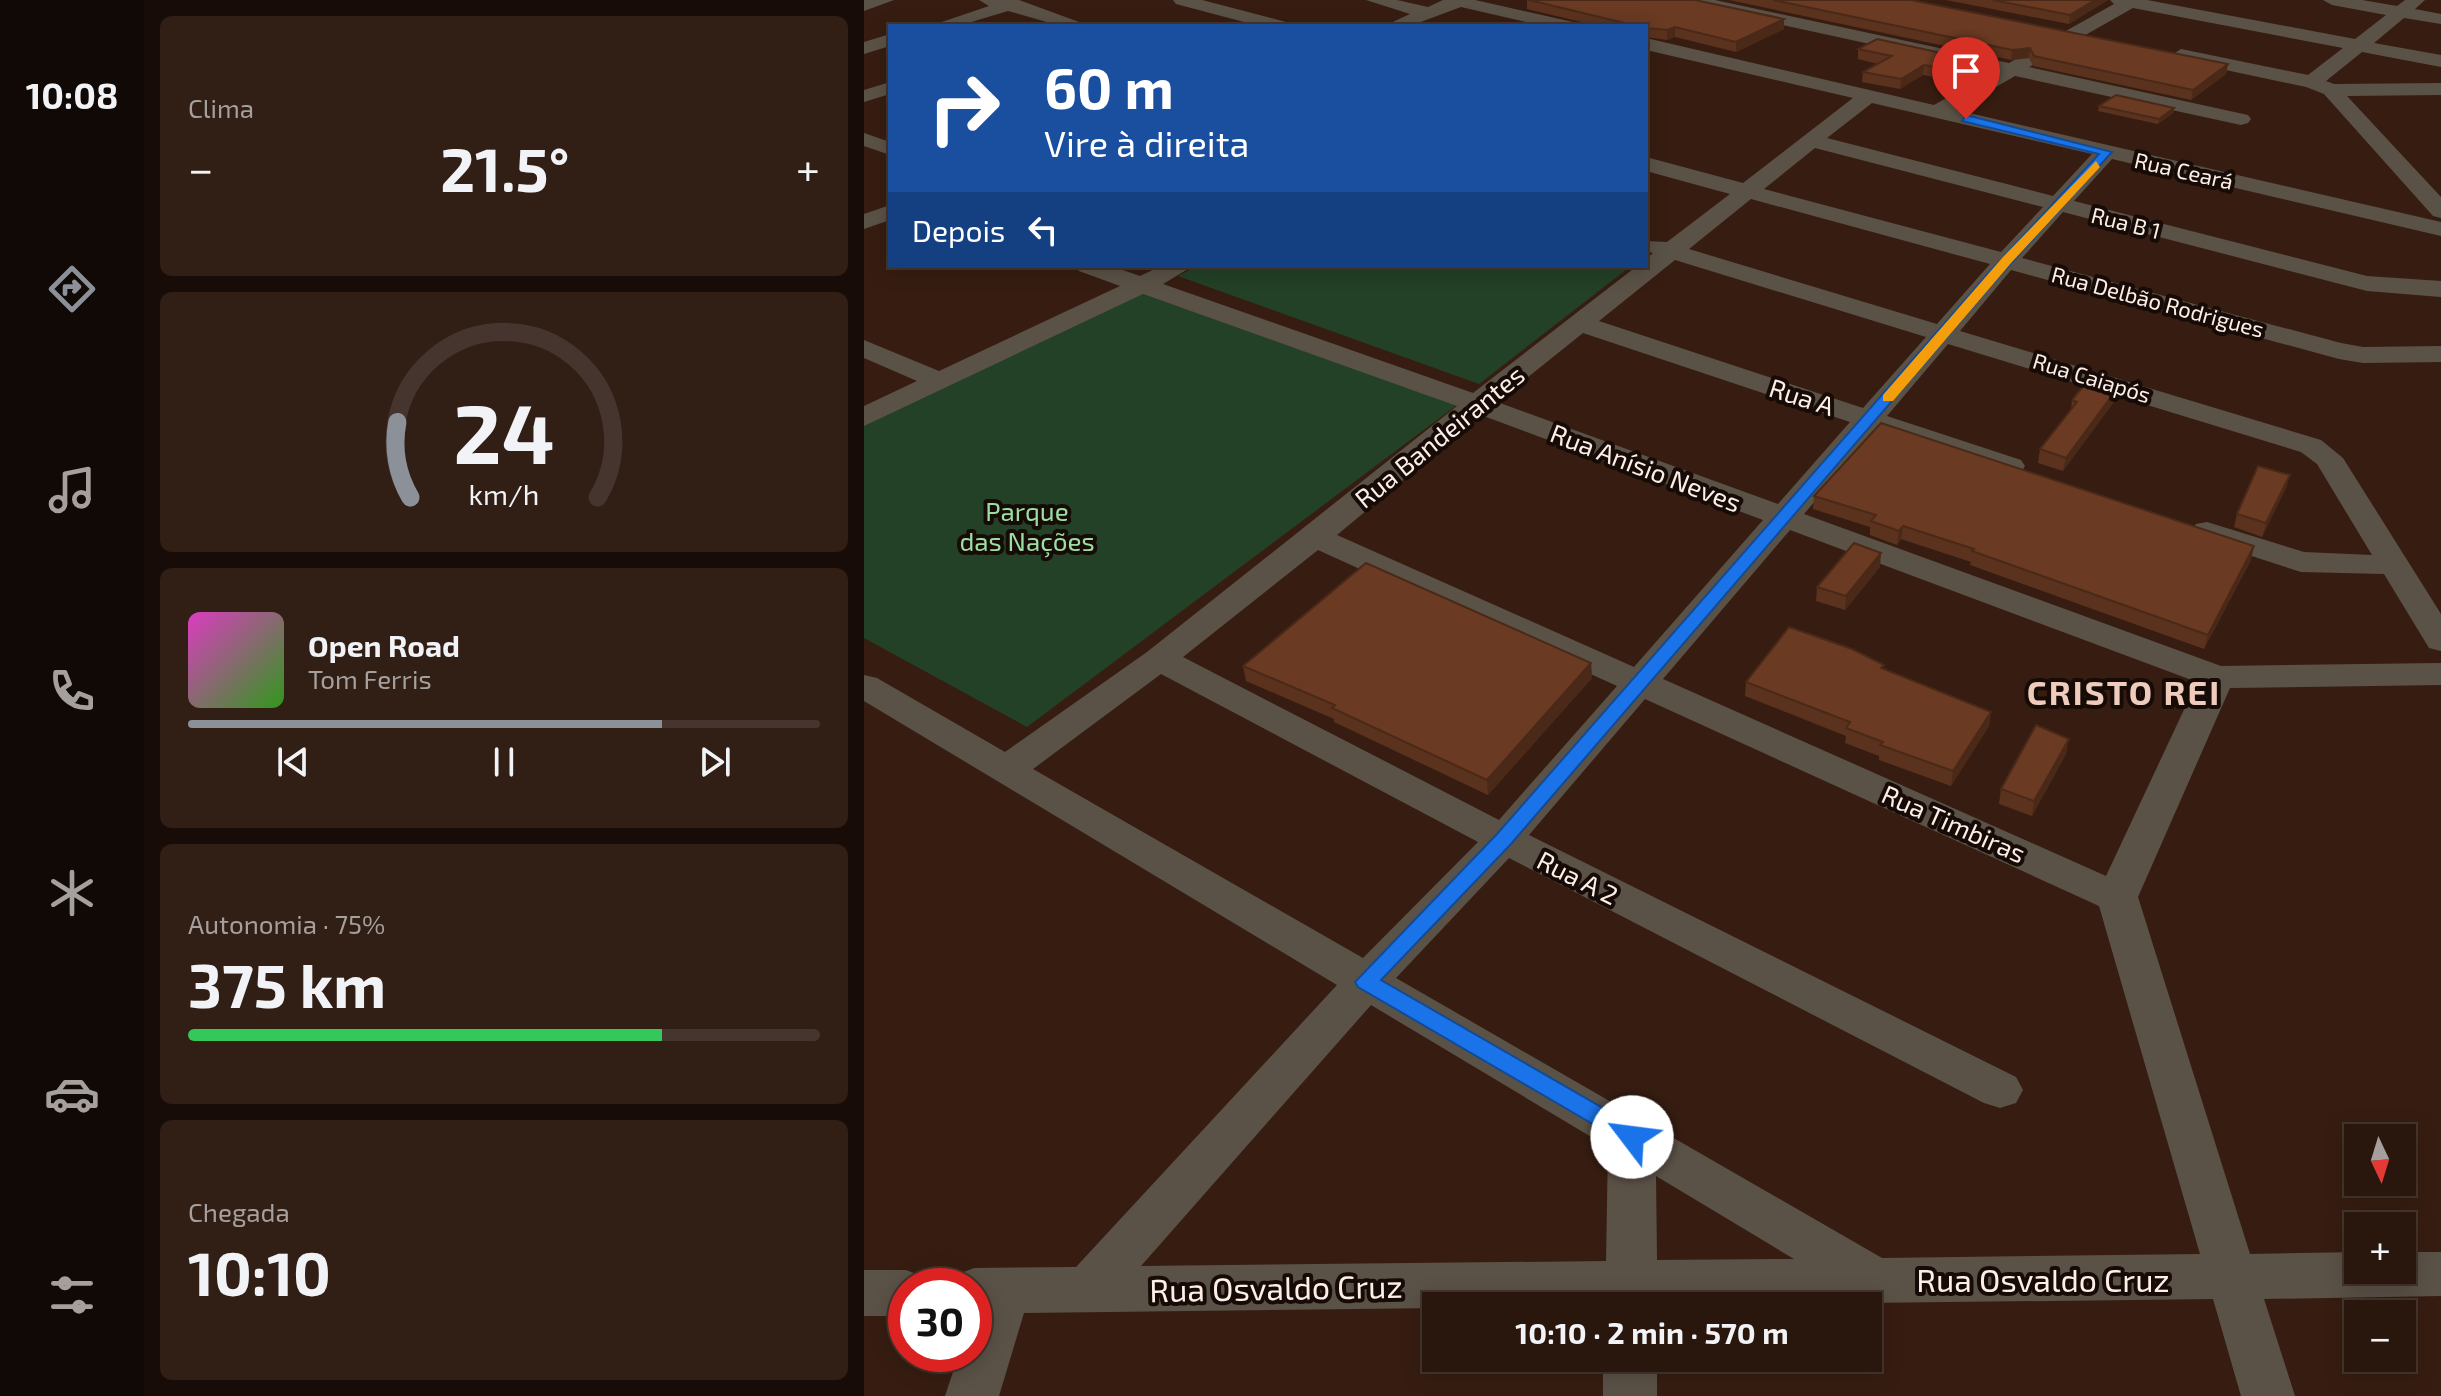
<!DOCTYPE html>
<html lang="pt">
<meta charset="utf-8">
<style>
:root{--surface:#29160d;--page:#311f16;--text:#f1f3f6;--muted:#a59f9d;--line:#45352e;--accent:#8c9099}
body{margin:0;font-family:"Exo 2",sans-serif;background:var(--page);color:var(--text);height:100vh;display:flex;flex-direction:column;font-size:30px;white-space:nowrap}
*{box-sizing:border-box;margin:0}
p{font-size:26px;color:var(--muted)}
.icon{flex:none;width:44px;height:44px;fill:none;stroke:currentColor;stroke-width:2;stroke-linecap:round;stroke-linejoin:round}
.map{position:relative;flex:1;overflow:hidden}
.panel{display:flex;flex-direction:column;gap:16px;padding:16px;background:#170c07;width:720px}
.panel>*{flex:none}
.banner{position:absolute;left:24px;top:24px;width:760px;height:244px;border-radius:0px;box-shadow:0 4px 20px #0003,0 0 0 2px var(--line);background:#1a4fa0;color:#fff;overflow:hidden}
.needle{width:52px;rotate:176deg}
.controls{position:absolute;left:1480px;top:1124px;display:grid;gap:16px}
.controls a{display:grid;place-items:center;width:72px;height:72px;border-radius:0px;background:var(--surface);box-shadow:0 4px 20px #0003,0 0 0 2px var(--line);font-size:40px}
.speed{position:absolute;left:24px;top:1268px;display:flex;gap:16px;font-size:40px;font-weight:700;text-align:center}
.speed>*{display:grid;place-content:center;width:104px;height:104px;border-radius:50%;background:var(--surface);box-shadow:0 4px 20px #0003,0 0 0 2px var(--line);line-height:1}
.speed .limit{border:12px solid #d22;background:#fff;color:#111}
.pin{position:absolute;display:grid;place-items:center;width:68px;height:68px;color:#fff;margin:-82px -34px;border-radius:50% 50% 50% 0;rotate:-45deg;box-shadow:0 0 8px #0007}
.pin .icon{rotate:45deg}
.me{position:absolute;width:88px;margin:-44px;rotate:300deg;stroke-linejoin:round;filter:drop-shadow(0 0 6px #0008)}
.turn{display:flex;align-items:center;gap:28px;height:168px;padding:0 24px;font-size:36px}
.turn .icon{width:104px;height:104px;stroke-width:2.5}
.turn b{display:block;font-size:56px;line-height:68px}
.then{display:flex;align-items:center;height:76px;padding:0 24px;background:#0003;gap:16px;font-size:30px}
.big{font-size:60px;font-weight:700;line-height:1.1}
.panel .card{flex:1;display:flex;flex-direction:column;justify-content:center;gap:12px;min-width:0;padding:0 28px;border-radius:12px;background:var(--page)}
.panel .dial{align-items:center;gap:0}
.dial svg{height:208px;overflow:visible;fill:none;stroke:var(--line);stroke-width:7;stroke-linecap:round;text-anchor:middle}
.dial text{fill:var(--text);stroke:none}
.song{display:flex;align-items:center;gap:24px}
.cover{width:96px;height:96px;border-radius:12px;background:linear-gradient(135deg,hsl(310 70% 55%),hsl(110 70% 35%))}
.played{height:8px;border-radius:4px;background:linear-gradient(90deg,var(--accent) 75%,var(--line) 75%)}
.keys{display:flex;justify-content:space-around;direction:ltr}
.heat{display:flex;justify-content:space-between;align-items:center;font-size:44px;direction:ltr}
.charge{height:12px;border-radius:6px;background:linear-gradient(90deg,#34c759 75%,var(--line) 0)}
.trip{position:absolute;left:558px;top:1292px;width:460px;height:80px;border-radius:0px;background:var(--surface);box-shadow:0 4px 20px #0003,0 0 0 2px var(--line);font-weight:700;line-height:80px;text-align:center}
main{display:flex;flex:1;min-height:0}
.menu{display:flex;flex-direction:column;width:144px;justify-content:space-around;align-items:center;background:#100905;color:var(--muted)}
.menu .icon{width:56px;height:56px}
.menu .current{color:var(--accent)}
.menu b{font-size:36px;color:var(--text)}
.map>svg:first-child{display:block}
.green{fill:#234127}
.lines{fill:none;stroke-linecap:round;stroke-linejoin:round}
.minor{fill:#5b5247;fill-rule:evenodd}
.wall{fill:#5b321d}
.shaded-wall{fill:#4a2918}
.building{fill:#6a3a22;stroke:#4a2918;stroke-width:2}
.route{fill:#1a73e8;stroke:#114b97;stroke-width:2}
.slow{fill:#f59e0b}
.labels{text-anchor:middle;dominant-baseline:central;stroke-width:8;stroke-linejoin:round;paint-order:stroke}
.far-street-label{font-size:22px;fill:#fdefe8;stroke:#160b06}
.street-label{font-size:26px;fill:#fdefe8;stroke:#160b06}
.park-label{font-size:26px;fill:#9bdea2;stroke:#160b06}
.near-street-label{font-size:32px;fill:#fdefe8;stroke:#160b06}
.district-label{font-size:34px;font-weight:bold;letter-spacing:2px;fill:#eecbbb;stroke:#160b06}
</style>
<main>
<nav class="menu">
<b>10:08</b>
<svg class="icon current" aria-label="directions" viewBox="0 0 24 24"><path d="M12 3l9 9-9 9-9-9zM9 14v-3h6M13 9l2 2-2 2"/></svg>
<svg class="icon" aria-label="music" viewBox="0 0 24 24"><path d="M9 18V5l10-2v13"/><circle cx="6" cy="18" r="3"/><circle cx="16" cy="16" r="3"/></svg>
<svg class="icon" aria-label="phone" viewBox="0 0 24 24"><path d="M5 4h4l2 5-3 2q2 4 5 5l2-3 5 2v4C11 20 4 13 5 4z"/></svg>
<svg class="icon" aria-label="climate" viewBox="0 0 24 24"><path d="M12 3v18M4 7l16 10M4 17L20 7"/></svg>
<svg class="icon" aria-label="car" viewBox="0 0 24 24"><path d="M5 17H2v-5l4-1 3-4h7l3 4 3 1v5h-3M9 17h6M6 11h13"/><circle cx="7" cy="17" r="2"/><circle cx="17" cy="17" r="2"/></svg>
<svg class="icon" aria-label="filters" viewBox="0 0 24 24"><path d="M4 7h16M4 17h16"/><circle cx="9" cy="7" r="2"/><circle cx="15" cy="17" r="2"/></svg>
</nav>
<section class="panel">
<div class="card"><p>Clima</p>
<div class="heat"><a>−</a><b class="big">21.5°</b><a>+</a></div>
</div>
<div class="card dial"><svg viewBox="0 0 100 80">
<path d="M14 69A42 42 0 1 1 86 69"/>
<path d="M14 69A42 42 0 0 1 9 40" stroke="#8c9099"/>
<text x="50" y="56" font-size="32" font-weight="700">24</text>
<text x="50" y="72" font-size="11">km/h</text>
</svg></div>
<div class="card">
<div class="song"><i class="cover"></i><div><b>Open Road</b><p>Tom Ferris</p></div></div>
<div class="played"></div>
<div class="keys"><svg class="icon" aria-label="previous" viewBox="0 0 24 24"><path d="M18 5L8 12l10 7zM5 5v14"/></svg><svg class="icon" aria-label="pause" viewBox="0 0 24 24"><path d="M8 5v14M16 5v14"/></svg><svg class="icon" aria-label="next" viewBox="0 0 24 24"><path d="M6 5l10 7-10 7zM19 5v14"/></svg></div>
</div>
<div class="card"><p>Autonomia · 75%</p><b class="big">375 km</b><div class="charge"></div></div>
<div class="card"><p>Chegada</p><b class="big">10:10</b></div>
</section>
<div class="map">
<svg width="1577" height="1396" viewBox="0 0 1577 1396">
<rect width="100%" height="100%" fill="#371d11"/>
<!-- green -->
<path class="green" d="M333,266h434l-152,118 -301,-108z
M273,292l320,113 -430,322 -163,-89v-213z"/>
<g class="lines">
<!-- minor -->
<path class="minor" d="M0,0h30l-30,11z
M115,0h40l71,26h-29l-53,-15 -50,15h-28l59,-20z
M309,0h29l84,22 3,4h-30l-83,-22z
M502,0h31l31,7 15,-7h32l98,22 3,4h-33l-82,-19 -51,19h-26l26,-12z
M817,0h34l294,63 105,-59 -4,-4h37l208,39 31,-24 -54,-10 -9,-5h39l35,6 8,-6h20l-10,9 26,5v10l-37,-6 -30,25 67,12v12l-79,-15 -36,29 8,3 107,-1v12l-94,1 94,101v21l-8,-2 -109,-122 -18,-7 -132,-28 -2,-4 9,-6 127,26 35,-27 -210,-40 -104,59 219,48 3,4 -3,4 -7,2 -226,-49 -59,34 485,112v14l-329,-77 -38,42 293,75 74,5v16l-74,-6 -304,-79 -41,46 319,85 22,4 78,-1v16l-78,1 -24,-4 -328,-89 -51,61 361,109 22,18 98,156v37l-12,-3 -45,-74 -83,-2 -105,-34 -5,-7 5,-7 11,-2 97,30 68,3 -55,-91 -16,-12 -353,-108 -61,72 134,44 4,6 -4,6h-22l-124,-41 -71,83 417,152 220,-3v22l-211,3 -92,209 112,357 108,-2v18h44v-18h39v44l-177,3 31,97h-54l-28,-97 -1189,14 -25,83h-54l14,-42h15v-68h-24l6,-11 18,-7 102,-1 261,-282 -473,-284v-26l13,3 128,74 142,-100 310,-246 -314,-112 -279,132v-20l53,-25 -53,-23v-18l75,31 181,-85 -41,-15 -3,-5h35l29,10 21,-10h32l-30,18 310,109 164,-127h9v-7l7,-6 -7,-2v-10l21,1 63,-48 -84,-23v-14l97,26 110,-85 -207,-48v-12l288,67 60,-34 -304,-66zM1008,103l220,51 -39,42 -226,-58zM951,148l228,59 -42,45 -237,-63zM887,199l239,65 -53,60 -248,-75zM811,260l251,77 -63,71 -264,-87zM719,333l267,89 -72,82 -281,-102zM617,415l282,105 -129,147 -297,-132zM926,530l407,152 -91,194 -443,-197zM454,550l299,136 -118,134 -316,-163zM297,674l317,168 -115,116 -330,-189zM781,699l454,207 101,348 -318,4 -486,-280 113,-120 475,245 16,5 16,-5 7,-13 -7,-13 -487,-242zM507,1005l237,142 -2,114 -465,5zM792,1176l138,83 -137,1z
M26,34v12l-26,8v-12z
M26,82v12l-26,8v-12z
M0,133l26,9v13l-26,-9z
M26,205v15l-26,9v-15z
M0,1270h42l18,7 5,9h-23v30h-42z
M739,1358h54v38h-54z"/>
</g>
<!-- wall -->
<path class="wall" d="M663,0l257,29 -48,23 -61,-15 -8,3 -21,-3v-11h-48l-71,-17z
M865,0h182l317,64 -2,10 -35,26 -158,-34 -4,-8 -18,2z
M1082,0h162l-39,24z
M994,49l125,13 -1,10 -16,11 -43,-8 -23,14 -38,-7 1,-10 15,-8 -20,-5z
M1235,106l75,2 -1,5 -15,11 -60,-13z
M1252,399l-53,72 -25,-8 2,-14 31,-39 1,-10z
M1426,475l-4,13 -24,49 -28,-10 3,-13z
M950,496l437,64 -47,89 -234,-84 1,-3 -70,-23 -4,6 -27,-10v-8l-57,-18z
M1016,567l-35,43 -29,-9 1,-14z
M727,663l1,15 -104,117 -154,-73v-3l-88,-38 -3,-15z
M1019,669l108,43 -2,14 -38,60 -72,-26v-4l-34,-13 1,-7 -101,-40 1,-14z
M1202,754l-34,62 -33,-12 2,-15z"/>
<!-- shaded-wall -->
<path class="shaded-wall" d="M1231,0h13l-39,24 1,-9z
M920,19v10l-48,23v-10z
M811,27v10l-8,3v-10z
M1166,48l-1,10 -18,2 1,-10z
M1119,62l-1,10 -16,11 1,-10z
M1364,64l-2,10 -35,26 2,-10z
M1060,65l-1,10 -23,14 1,-10z
M1310,108l-1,5 -15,11 1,-5z
M1255,386l-3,13 -53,72 3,-13z
M1426,475l-4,13 -24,49 4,-14z
M1039,526l-2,13 -4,6 2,-14z
M1390,546l-3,14 -47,89 4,-14z
M1017,553l-1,14 -35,43 1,-14z
M727,663l1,15 -104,117 -1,-15z
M1127,712l-2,14 -38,60 2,-15z
M1205,739l-3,15 -34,62 2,-15z"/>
<!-- building -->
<path class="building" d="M665,0h166l89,19 -48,23 -61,-15 -8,3 -21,-2v-2h-9z
M909,0h138l317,64 -35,26 -159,-34 -4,-8 -18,2z
M1129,0h102l-25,15z
M1013,39l106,23 -16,11 -43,-8 -23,14 -38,-7 29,-16 -34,-7z
M1252,95l58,13 -15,11 -60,-13z
M1227,377l28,9 -53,72 -26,-9 37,-47 -5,-2z
M1017,423l373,123 -46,89 -236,-84 2,-2 -71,-23 -4,5 -28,-10 5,-6 -62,-19z
M1394,466l32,9 -24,48 -29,-9z
M990,543l27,10 -35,43 -29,-9z
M502,563l225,100 -104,117 -155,-72 3,-3 -92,-39z
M925,627l63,22 32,16 -3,3 110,44 -38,59 -73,-26 3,-3 -37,-14 4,-6 -104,-40z
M1172,725l33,14 -35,62 -33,-12z"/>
<!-- route -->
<path class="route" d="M1102,115l146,37 -116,128 -485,564 -130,136 260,150 3,7 -3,7 -9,3 -274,-160 -3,-5 142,-148 490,-559 112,-121 -137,-33z"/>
<!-- slow -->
<path class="slow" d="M1232,161l4,6 -88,95 -119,139h-10v-6l120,-138z"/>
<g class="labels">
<!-- far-street labels -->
<g class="far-street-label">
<text transform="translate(1320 170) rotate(13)">Rua Ceará</text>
<text transform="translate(1262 222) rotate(14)">Rua B 1</text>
<text transform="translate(1294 301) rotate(15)">Rua Delbão Rodrigues</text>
<text transform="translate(1228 377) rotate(17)">Rua Caiapós</text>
</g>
<!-- street labels -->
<g class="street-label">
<text transform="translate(938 396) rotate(18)">Rua A</text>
<text transform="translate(575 436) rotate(-39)">Rua Bandeirantes</text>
<text transform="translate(782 467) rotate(21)">Rua Anísio Neves</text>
<text transform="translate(1090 823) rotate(24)">Rua Timbiras</text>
<text transform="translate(714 877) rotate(27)">Rua A 2</text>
</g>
<!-- park labels -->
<g class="park-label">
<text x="163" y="510">Parque<tspan x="163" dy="30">das Nações</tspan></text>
</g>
<!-- near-street labels -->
<g class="near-street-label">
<text x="1179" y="1279">Rua Osvaldo Cruz</text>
<text transform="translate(412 1287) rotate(-1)">Rua Osvaldo Cruz</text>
</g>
<!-- district labels -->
<g class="district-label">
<text x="1260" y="691">CRISTO REI</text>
</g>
</g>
</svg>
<div class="controls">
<a><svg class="needle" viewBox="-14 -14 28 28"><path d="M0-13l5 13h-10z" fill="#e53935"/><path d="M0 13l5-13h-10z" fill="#a59f9d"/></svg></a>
<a>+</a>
<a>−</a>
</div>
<div class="speed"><div class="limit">30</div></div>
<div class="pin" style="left:1102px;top:119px;background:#d93025"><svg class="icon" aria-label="arrive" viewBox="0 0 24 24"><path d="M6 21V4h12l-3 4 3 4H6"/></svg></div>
<svg class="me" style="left:768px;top:1137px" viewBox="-20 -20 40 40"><circle r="19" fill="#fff"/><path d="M0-13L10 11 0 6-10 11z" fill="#1a73e8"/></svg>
<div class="trip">10:10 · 2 min · 570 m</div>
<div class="banner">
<div class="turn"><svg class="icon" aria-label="right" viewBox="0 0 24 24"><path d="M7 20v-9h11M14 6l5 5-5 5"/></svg><div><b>60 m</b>Vire à direita</div></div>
<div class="then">Depois<svg class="icon" aria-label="left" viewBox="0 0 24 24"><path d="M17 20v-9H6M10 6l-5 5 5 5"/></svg></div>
</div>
</div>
</main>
